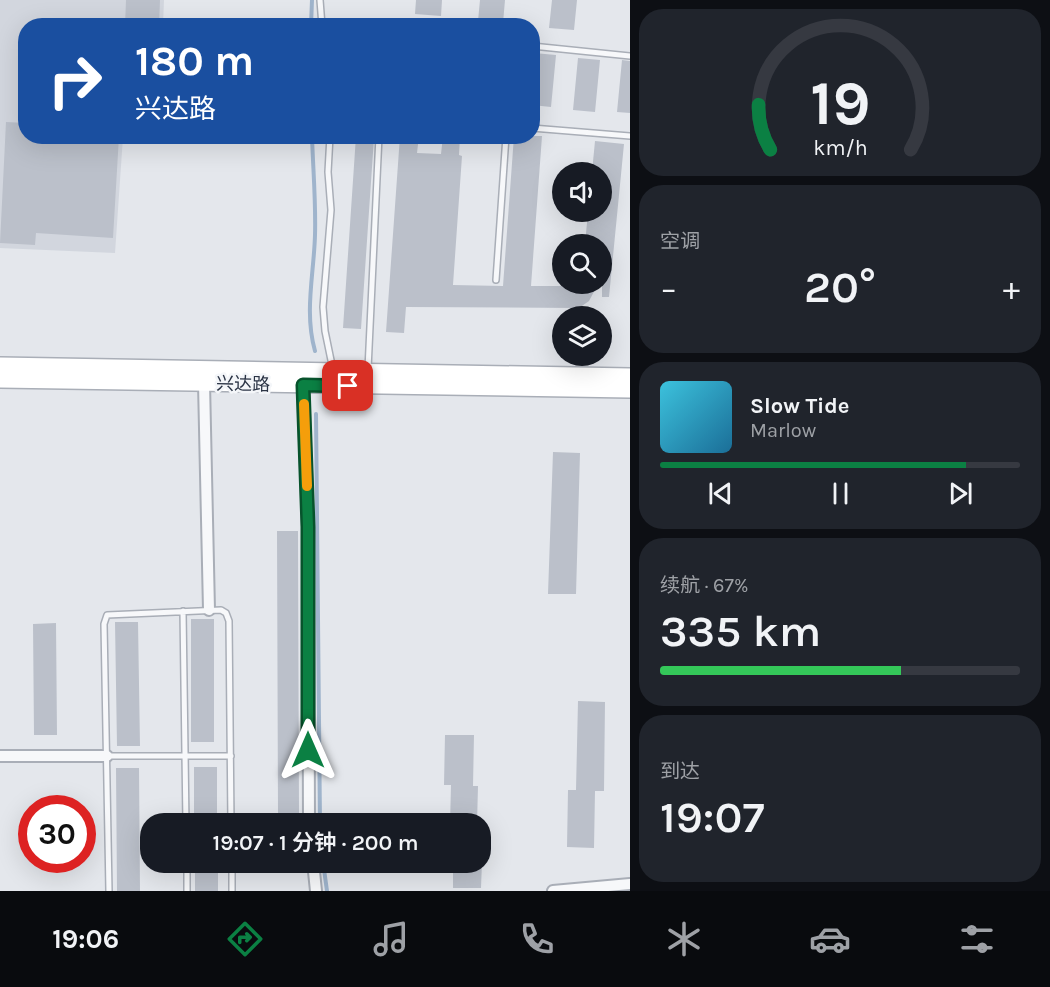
<!DOCTYPE html>
<html lang="zh">
<meta charset="utf-8">
<style>
:root{--surface:#171b24;--page:#20242c;--text:#f1f3f6;--muted:#9ea1a6;--line:#363941;--accent:#0b8043}
body{margin:0;font-family:Karla,"Noto Sans SC",sans-serif;background:var(--page);color:var(--text);height:100vh;display:flex;flex-direction:column;font-size:22px;white-space:nowrap}
*{box-sizing:border-box;margin:0}
p{font-size:20px;color:var(--muted)}
.icon{flex:none;width:33px;height:33px;fill:none;stroke:currentColor;stroke-width:2;stroke-linecap:round;stroke-linejoin:round}
.map{position:relative;flex:1;overflow:hidden}
.sheet{display:flex;flex-direction:column;gap:9px;padding:9px;background:#0d0f14;width:420px}
.sheet>*{flex:none}
.top-card{position:absolute;left:18px;top:18px;width:522px;height:126px;border-radius:24px;box-shadow:0 6px 24px #0002;background:#1a4fa0;color:#fff;overflow:hidden}
.buttons{position:absolute;left:552px;top:162px;display:grid;gap:12px}
.buttons a{display:grid;place-items:center;width:60px;height:60px;border-radius:50%;background:var(--surface);box-shadow:0 6px 24px #0002;font-size:30px}
.speed{position:absolute;left:18px;top:795px;display:flex;gap:12px;font-size:30px;font-weight:700;text-align:center}
.speed>*{display:grid;place-content:center;width:78px;height:78px;border-radius:50%;background:var(--surface);box-shadow:0 6px 24px #0002;line-height:1}
.speed .limit{border:9px solid #d22;background:#fff;color:#111}
.pin{position:absolute;display:grid;place-items:center;width:51px;height:51px;color:#fff;margin:-26px;border-radius:12px;box-shadow:0 3px 9px #0006}
.me{position:absolute;width:66px;margin:-33px;rotate:0deg;stroke-linejoin:round;filter:drop-shadow(0 0 4px #0008)}
.turn{display:flex;align-items:center;gap:21px;height:126px;padding:0 18px;font-size:27px}
.turn .icon{width:78px;height:78px;stroke-width:2.5}
.turn b{display:block;font-size:42px;line-height:51px}
.big{font-size:45px;font-weight:600;line-height:1.1}
.sheet .widget{flex:1;display:flex;flex-direction:column;justify-content:center;gap:9px;min-width:0;padding:0 21px;border-radius:24px;background:var(--page)}
.sheet .dial{align-items:center;gap:0}
.dial svg{height:156px;overflow:visible;fill:none;stroke:var(--line);stroke-width:7;stroke-linecap:round;text-anchor:middle}
.dial text{fill:var(--text);stroke:none}
.song{display:flex;align-items:center;gap:18px}
.cover{width:72px;height:72px;border-radius:9px;background:linear-gradient(135deg,hsl(190 70% 55%),hsl(200 70% 35%))}
.played{height:6px;border-radius:3px;background:linear-gradient(90deg,var(--accent) 85%,var(--line) 85%)}
.keys{display:flex;justify-content:space-around;direction:ltr}
.heat{display:flex;justify-content:space-between;align-items:center;font-size:33px;direction:ltr}
.charge{height:9px;border-radius:4px;background:linear-gradient(90deg,#34c759 67%,var(--line) 0)}
.trip{position:absolute;left:140px;top:813px;width:351px;height:60px;border-radius:24px;background:var(--surface);box-shadow:0 6px 24px #0002;font-weight:600;line-height:60px;text-align:center}
.dock{display:flex;height:96px;justify-content:space-around;align-items:center;background:#090b0e;color:var(--muted)}
.dock .icon{width:42px;height:42px}
.dock .on{color:var(--accent)}
.dock b{font-size:27px;color:var(--text)}
main{display:flex;flex:1;min-height:0}
.map>svg:first-child{display:block}
.built{fill:#d2d6de}
.lines{fill:none;stroke-linecap:round;stroke-linejoin:round}
.stream{stroke:#9fb4cc;stroke-width:4}
.building{fill:#bbc0ca}
.lane-casing{stroke:#a9aeb7;stroke-width:8}
.street-casing{stroke:#a9aeb7;stroke-width:14}
.secondary-casing{stroke:#a9aeb7;stroke-width:18}
.lane{stroke:#f7f8fa;stroke-width:5}
.street{stroke:#f7f8fa;stroke-width:10}
.secondary{stroke:#fff;stroke-width:15}
.route-casing{stroke:#07532c;stroke-width:15}
.route{stroke:#0b8043;stroke-width:10}
.slow{stroke:#f59e0b;stroke-width:10}
.labels{text-anchor:middle;dominant-baseline:central;stroke-width:5;stroke-linejoin:round;paint-order:stroke}
.street-label{font-size:18px;fill:#2b3445;stroke:#f4f6f9}
</style>
<main>
<div class="map">
<svg width="630" height="891" viewBox="0 0 630 891">
<rect width="100%" height="100%" fill="#e4e7ec"/>
<!-- built -->
<path class="built" d="M0,0h164l-1,25 -137,1v110l97,1 -8,116 -115,-5z"/>
<g class="lines">
<!-- stream -->
<path class="stream" d="M311,26l1,-26
M312,136c1,33 4,66 3,99 -1,39 -11,77 0,116
M316,414l4,410
M323,862l4,29"/>
</g>
<!-- building -->
<path class="building" d="M126,0h34l-1,26h-34z
M416,0h26l-1,16 -26,-2z
M480,0h25l-2,23 -25,-2z
M552,0h25l-3,30 -25,-2z
M534,53l22,2 -5,52 -19,-2z
M578,58l22,2 -5,52 -22,-2z
M622,60l8,1v52l-13,-1z
M6,122l20,1v13h93l-6,102 -77,-5 -1,12 -35,-2z
M356,136h16l2,2 -13,191 -18,-1z
M400,136h19l-2,17 24,1 2,-18h17l-1,19 3,1 -9,129 50,1 11,-150h28l-11,150h41v-2h26l-9,17 -10,7 -173,-1 -2,26 -18,-1z
M595,141l29,3 -15,153h-7v-53h-17l3,-32h14v-40h-10z
M553,452l27,1 -4,141h-28z
M277,531h21l1,283h-21z
M191,619h23v123h-23z
M115,622h23l2,124h-23z
M56,623l1,112h-23l-1,-111z
M578,701l27,1 -1,89h-9l-1,57 -27,-1 1,-57h8z
M445,735h29l-1,51h5l-1,38h-27l1,-39h-7z
M194,767h23v57h-23z
M116,768h23l1,123h-23z
M195,862h23v29h-23z
M453,862h29l-1,26h-28z"/>
<g class="lines">
<defs>
<path id="lane" d="M320,0l2,26
M532,46l98,10
M532,128l98,8
M330,136l-2,36 3,38 -8,97 2,24 8,39
M496,280l10,-144
M368,369l11,-233
M183,611l3,213
M107,756h124
M187,862v29
M232,862v29
M109,891l-5,-267 3,-9 114,-5 5,3 3,8 2,203"/>
<path id="street" d="M204,383l5,227
M303,385l5,142 1,297
M0,756h107
M313,862l3,29
M553,891l77,-7"/>
<path id="secondary" d="M0,365l630,11
M0,380l630,10"/>
</defs>
<!-- lane casing -->
<use href="#lane" class="lane-casing"/>
<!-- street casing -->
<use href="#street" class="street-casing"/>
<!-- secondary casing -->
<use href="#secondary" class="secondary-casing"/>
<!-- lane -->
<use href="#lane" class="lane"/>
<!-- street -->
<use href="#street" class="street"/>
<!-- secondary -->
<use href="#secondary" class="secondary"/>
</g>
<g class="lines">
<defs>
<path id="route" d="M308,750v-223l-5,-142 45,1"/>
</defs>
<!-- route casing -->
<use href="#route" class="route-casing"/>
<!-- route -->
<use href="#route" class="route"/>
<!-- slow -->
<path class="slow" d="M304,404l3,82"/>
</g>
<g class="labels">
<!-- street labels -->
<g class="street-label">
<text transform="translate(243 384) rotate(1)">兴达路</text>
</g>
</g>
</svg>
<div class="buttons">
<a><svg class="icon" aria-label="sound" viewBox="0 0 24 24"><path d="M4 9h4l5-4v14l-5-4H4zM17 9q2 3 0 6"/></svg></a>
<a><svg class="icon" aria-label="search" viewBox="0 0 24 24"><circle cx="10" cy="10" r="6"/><path d="M15 15l6 6"/></svg></a>
<a><svg class="icon" aria-label="layers" viewBox="0 0 24 24"><path d="M12 4l9 5-9 5-9-5zM3 14l9 5 9-5"/></svg></a>
</div>
<div class="speed"><div class="limit">30</div></div>
<div class="pin" style="left:348px;top:386px;background:#d93025"><svg class="icon" aria-label="arrive" viewBox="0 0 24 24"><path d="M6 21V4h12l-3 4 3 4H6"/></svg></div>
<svg class="me" style="left:308px;top:750px" viewBox="-20 -20 40 40"><path d="M0-17L14 15 0 8-14 15z" fill="#0b8043" stroke="#fff" stroke-width="4"/></svg>
<div class="trip">19:07 · 1 分钟 · 200 m</div>
<div class="top-card">
<div class="turn"><svg class="icon" aria-label="right" viewBox="0 0 24 24"><path d="M7 20v-9h11M14 6l5 5-5 5"/></svg><div><b>180 m</b>兴达路</div></div>
</div>
</div>
<section class="sheet">
<div class="widget dial"><svg viewBox="0 0 100 80">
<path d="M14 69A42 42 0 1 1 86 69"/>
<path d="M14 69A42 42 0 0 1 8 46" stroke="#0b8043"/>
<text x="50" y="56" font-size="32" font-weight="700">19</text>
<text x="50" y="72" font-size="11">km/h</text>
</svg></div>
<div class="widget"><p>空调</p>
<div class="heat"><a>−</a><b class="big">20°</b><a>+</a></div>
</div>
<div class="widget">
<div class="song"><i class="cover"></i><div><b>Slow Tide</b><p>Marlow</p></div></div>
<div class="played"></div>
<div class="keys"><svg class="icon" aria-label="previous" viewBox="0 0 24 24"><path d="M18 5L8 12l10 7zM5 5v14"/></svg><svg class="icon" aria-label="pause" viewBox="0 0 24 24"><path d="M8 5v14M16 5v14"/></svg><svg class="icon" aria-label="next" viewBox="0 0 24 24"><path d="M6 5l10 7-10 7zM19 5v14"/></svg></div>
</div>
<div class="widget"><p>续航 · 67%</p><b class="big">335 km</b><div class="charge"></div></div>
<div class="widget"><p>到达</p><b class="big">19:07</b></div>
</section>
</main>
<nav class="dock">
<b>19:06</b>
<svg class="icon on" aria-label="directions" viewBox="0 0 24 24"><path d="M12 3l9 9-9 9-9-9zM9 14v-3h6M13 9l2 2-2 2"/></svg>
<svg class="icon" aria-label="music" viewBox="0 0 24 24"><path d="M9 18V5l10-2v13"/><circle cx="6" cy="18" r="3"/><circle cx="16" cy="16" r="3"/></svg>
<svg class="icon" aria-label="phone" viewBox="0 0 24 24"><path d="M5 4h4l2 5-3 2q2 4 5 5l2-3 5 2v4C11 20 4 13 5 4z"/></svg>
<svg class="icon" aria-label="climate" viewBox="0 0 24 24"><path d="M12 3v18M4 7l16 10M4 17L20 7"/></svg>
<svg class="icon" aria-label="car" viewBox="0 0 24 24"><path d="M5 17H2v-5l4-1 3-4h7l3 4 3 1v5h-3M9 17h6M6 11h13"/><circle cx="7" cy="17" r="2"/><circle cx="17" cy="17" r="2"/></svg>
<svg class="icon" aria-label="filters" viewBox="0 0 24 24"><path d="M4 7h16M4 17h16"/><circle cx="9" cy="7" r="2"/><circle cx="15" cy="17" r="2"/></svg>
</nav>
